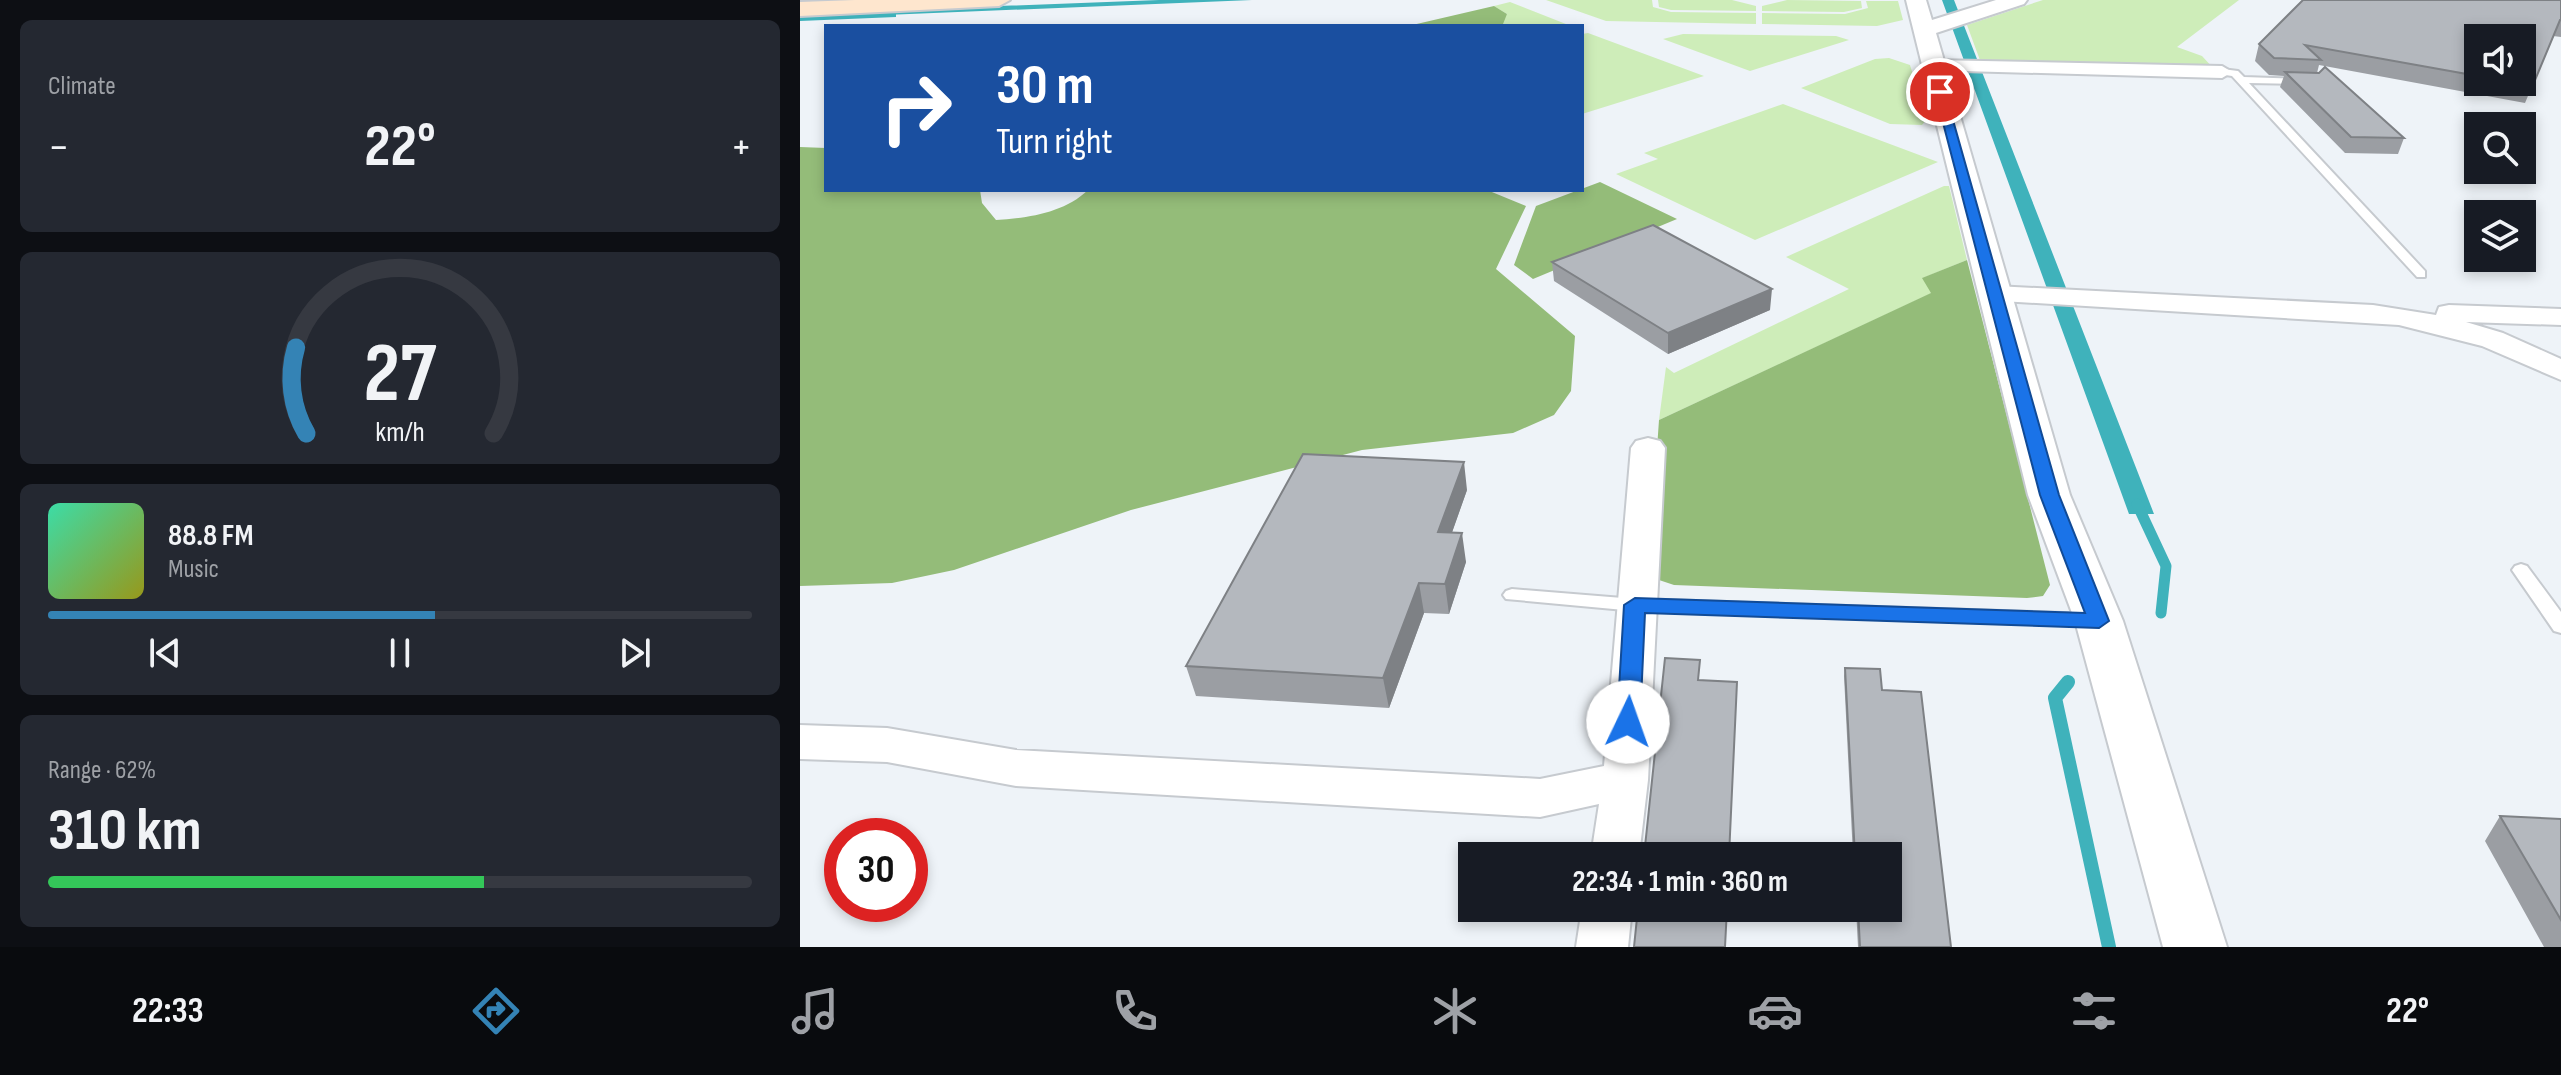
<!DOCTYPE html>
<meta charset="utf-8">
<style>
:root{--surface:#171b24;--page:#242831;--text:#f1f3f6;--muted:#9ea1a6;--line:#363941;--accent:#3483b5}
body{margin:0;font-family:"Sofia Sans Condensed",sans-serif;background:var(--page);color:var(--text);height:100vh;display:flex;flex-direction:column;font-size:30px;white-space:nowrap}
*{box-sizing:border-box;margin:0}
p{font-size:26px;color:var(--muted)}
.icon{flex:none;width:44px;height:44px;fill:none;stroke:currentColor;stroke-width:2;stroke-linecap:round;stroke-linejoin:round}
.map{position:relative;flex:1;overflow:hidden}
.details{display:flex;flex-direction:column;gap:20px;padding:20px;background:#0d0f14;width:800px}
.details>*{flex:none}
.guide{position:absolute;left:24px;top:24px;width:760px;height:168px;border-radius:0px;box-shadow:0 4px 12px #0003;background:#1a4fa0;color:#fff;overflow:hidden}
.tools{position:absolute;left:1664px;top:24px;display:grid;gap:16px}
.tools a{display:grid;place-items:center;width:72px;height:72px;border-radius:0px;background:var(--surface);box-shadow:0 4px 12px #0003;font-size:40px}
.speed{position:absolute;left:24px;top:818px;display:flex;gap:16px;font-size:40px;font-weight:700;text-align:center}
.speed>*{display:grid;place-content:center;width:104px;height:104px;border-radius:50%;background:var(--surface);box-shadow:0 4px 12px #0003;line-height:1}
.speed .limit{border:12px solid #d22;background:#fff;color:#111}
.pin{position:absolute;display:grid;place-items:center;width:68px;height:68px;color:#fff;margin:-34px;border:4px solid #fff;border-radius:50%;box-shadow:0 2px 8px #0007}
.me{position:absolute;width:88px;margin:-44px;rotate:3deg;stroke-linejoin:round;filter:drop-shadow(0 0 6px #0008)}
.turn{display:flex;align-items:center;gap:28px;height:168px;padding:0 40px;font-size:36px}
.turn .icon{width:104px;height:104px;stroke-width:2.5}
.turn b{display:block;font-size:56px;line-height:68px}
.big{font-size:60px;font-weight:700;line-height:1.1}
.details .widget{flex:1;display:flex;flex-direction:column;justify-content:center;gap:12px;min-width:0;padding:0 28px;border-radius:12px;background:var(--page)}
.details .dial{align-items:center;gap:0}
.dial svg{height:208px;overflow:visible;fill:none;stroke:var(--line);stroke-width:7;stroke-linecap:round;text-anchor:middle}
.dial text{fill:var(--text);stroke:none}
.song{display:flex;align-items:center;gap:24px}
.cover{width:96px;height:96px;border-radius:12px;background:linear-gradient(135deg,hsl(160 70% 55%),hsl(60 70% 35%))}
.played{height:8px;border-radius:4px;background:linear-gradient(90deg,var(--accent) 55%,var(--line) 55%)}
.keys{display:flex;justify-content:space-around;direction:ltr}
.heat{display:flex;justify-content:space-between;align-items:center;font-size:44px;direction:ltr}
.charge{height:12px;border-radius:6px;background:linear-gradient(90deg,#34c759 62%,var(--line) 0)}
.trip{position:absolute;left:658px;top:842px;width:444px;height:80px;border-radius:0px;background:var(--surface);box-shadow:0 4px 12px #0003;font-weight:700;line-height:80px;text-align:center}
.dock{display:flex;height:128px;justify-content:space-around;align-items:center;background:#090b0e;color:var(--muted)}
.dock .icon{width:56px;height:56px}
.dock .selected{color:var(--accent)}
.dock b{font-size:36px;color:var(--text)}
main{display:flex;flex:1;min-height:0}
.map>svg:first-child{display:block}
.green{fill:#ceedb9}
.forest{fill:#94bc79}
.water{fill:#3fb2bb}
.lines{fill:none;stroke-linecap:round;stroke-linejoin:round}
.stream-far1{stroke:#3fb2bb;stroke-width:11}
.stream{stroke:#3fb2bb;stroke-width:14}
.canal{fill:#3fb2bb;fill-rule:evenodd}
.service-casing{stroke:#c6cacf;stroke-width:4}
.minor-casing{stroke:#c6cacf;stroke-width:4}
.tertiary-casing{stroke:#c6cacf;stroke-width:4}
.secondary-casing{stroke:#c6cacf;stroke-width:4}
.service{fill:#fff;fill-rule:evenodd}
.minor{fill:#fff;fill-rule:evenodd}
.tertiary{fill:#fff;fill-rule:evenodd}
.secondary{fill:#fee6ce;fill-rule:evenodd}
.wall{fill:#9b9ea3;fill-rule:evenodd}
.shaded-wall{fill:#7e8185}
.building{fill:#b4b8be;stroke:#7e8185;stroke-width:2}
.route{fill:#1a73e8;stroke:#114b97;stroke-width:2}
</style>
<main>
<section class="details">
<div class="widget"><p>Climate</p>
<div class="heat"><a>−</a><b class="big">22°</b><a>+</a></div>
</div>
<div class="widget dial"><svg viewBox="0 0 100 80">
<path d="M14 69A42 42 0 1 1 86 69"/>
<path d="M14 69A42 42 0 0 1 10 36" stroke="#3483b5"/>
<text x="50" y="56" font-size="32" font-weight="700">27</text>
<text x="50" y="72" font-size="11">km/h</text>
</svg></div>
<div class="widget">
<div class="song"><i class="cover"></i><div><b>88.8 FM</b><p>Music</p></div></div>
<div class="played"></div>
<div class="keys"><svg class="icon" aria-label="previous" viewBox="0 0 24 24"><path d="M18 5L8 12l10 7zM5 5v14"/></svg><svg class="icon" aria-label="pause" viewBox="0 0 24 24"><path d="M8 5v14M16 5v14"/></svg><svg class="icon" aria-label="next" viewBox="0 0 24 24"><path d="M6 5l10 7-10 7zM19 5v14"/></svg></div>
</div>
<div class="widget"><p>Range · 62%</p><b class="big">310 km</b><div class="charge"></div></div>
</section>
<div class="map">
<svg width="1761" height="947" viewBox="0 0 1761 947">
<rect width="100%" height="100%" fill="#eef3f8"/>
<!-- green -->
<path class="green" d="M746,0h106l1,7 18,5 85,1v11l-150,-3z
M858,0h74l24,6v5l-85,-1 -12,-3z
M987,0l74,1 1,7 -18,4 -82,-1v-5z
M1243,0h196l-62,47 25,9 12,13 -233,-6 -14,-38z
M1066,1h32l5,19 -26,6 -115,-2v-11l83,1 23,-6z
M710,2l61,24h-73l9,-12 -13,-8z
M788,33l116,43 -122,38v-80z
M883,34l153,2 13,4 -99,31 -87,-32z
M1089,58l21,7 17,54 -5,6 -32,-1 -89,-36 74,-29z
M983,104l155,58 -183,78 -139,-66 42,-15 -14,-6z
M1144,186h5l18,74 -44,18 9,15 -273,127 7,-53 8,6 175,-84 -63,-32z"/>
<!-- forest -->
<path class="forest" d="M694,6l13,8 -4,10 -5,2h-90z
M0,147l26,1v42h154l2,13 14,17c32,-2 68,-7 92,-30h399l39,16 -30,63 79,67 -4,55 -17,24 -41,18 -151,17 -231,60 -177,60 -62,13 -92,3z
M800,182l77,37 -144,60 -19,-14 22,-59z
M1167,260l83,325 -7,11 -16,2 -353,-13 -18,-6 -7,-16 10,-143 272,-127 -9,-15z"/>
<!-- water -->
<path class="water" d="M359,0h93l-415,17 7,-5z
M1142,0h12l200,514h-25z"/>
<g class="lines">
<!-- stream-far1 -->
<path class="stream-far1" d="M1337,504l29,62 -5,47"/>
<!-- stream -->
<path class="stream" d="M1268,682l-13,16 54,249"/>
<!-- canal -->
<path class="canal" d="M90,8l6,1v8l-96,4v-10z"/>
<defs>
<path id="service" d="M1422,69l16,2 6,6 63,2v4l-3,1 -55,-1 176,188v6h-8l-185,-201 -13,-2v-4z
M1721,564l6,2 34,46v21l-7,-2 -42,-61 3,-4z
M712,589l123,10 459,15 7,1 2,5 -2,5 -7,1 -459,-15 -129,-12 -3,-4 3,-4z"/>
<path id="minor" d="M1133,60l289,6 10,6 -10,6 -296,-8 -2,-4z
M1195,286l378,19 63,10 3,-8 10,-2 112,4v16l-95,-3 37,11 58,26v21l-79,-34 -83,-21 -414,-25 -4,-6 4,-6z
M848,438l12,3 5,7 -17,332 -9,76h-48l8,-52 -59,13 -524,-31 -129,-24 -87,-3v-34l87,3 129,22 524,29 64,-13 27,-318 5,-7z
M782,908h50l-4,39h-52z"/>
<path id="tertiary" d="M1106,0h20l6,20 64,-20h31l-3,4 -88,29 134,462 53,126 104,326h-64l-88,-326 -47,-126z"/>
<path id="secondary" d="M55,0h155l-11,6 -199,10v-14z"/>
</defs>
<!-- service casing -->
<use href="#service" class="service-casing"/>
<!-- minor casing -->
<use href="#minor" class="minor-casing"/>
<!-- tertiary casing -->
<use href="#tertiary" class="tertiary-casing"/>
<!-- secondary casing -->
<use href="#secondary" class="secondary-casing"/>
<!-- service -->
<use href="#service" class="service"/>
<!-- minor -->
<use href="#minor" class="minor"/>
<!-- tertiary -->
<use href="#tertiary" class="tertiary"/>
<!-- secondary -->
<use href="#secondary" class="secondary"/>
</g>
<!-- wall -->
<path class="wall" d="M1761,0v37l-8,-1 -28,67 -206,-38 -2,8 87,65 -6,16 -53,-1 -65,-66 4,-11 -15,-1 -14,-14 4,-17zM1678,38l44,44h-44z
M752,262l218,48 -102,44 -114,-73z
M667,490l-15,42 14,30 -17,52 -25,-1 -35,95 -193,-12 -10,-30z
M1045,668l37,22 69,257h-93l-2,-39h32v-52h-35l-9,-180z
M1700,816l61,3v128h-17l-59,-106z"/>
<!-- shaded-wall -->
<path class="shaded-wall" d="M972,289l-2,21 -102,44v-21z
M664,462l3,28 -25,71 -4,-29z
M662,533l4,29 -17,52 -4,-30z
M619,583l5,30 -35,95 -6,-30z"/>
<!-- building -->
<path class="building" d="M1503,0h258v20h-1l-27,65 -20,-3h9v-44h-44v38l-173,-31 16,15 -47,-2 -15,-14z
M1525,67l79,71 -53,-1 -66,-65 34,1z
M853,225l119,64 -104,44 -116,-71z
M503,454l161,8 -26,70 24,1 -17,51 -26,-1 -36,95 -197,-12z
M865,658l35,2 -2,20 39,2 -8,174h-85z
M1045,668l35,1 2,21 39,2 30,255h-91l-2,-39h30v-52h-33z
M1700,816l61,3v101z
M838,908h89l-2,39h-91z"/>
<!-- route -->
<path class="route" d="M1140,89l5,3 114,403 50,126 -10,7 -454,-15 -5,109 -4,6h-16l-3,-6 7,-117 11,-7 450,15 -45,-118 -105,-403z"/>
</svg>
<div class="tools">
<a><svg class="icon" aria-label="sound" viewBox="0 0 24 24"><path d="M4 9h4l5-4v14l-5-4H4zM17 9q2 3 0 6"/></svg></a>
<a><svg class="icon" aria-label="search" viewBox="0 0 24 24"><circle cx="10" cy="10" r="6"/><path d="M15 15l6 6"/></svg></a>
<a><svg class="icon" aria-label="layers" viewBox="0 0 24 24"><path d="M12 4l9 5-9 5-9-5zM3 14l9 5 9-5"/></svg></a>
</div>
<div class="speed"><div class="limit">30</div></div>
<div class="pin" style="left:1140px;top:92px;background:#d93025"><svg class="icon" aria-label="arrive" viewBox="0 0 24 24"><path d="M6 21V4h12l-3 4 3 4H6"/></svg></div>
<svg class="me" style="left:828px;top:722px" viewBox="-20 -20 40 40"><circle r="19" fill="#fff"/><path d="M0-13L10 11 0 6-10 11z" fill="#1a73e8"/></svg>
<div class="trip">22:34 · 1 min · 360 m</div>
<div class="guide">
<div class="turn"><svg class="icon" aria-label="right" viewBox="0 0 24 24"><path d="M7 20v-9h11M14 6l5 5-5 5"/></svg><div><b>30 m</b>Turn right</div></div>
</div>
</div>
</main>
<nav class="dock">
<b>22:33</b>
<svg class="icon selected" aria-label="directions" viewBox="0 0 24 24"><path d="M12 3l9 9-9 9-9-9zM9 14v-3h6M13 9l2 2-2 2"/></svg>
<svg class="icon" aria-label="music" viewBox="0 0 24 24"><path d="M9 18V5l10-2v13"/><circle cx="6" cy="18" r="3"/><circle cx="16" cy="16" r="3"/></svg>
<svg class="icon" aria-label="phone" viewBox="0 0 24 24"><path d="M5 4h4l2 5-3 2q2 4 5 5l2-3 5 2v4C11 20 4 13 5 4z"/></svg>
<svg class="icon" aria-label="climate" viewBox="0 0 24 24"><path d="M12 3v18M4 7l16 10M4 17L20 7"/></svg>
<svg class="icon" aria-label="car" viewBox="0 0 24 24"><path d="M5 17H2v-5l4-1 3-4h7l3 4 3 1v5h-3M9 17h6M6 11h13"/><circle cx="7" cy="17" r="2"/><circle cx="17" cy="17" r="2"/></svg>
<svg class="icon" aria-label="filters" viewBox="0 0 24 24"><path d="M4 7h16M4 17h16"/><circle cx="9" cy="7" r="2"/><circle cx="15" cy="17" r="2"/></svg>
<b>22°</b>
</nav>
